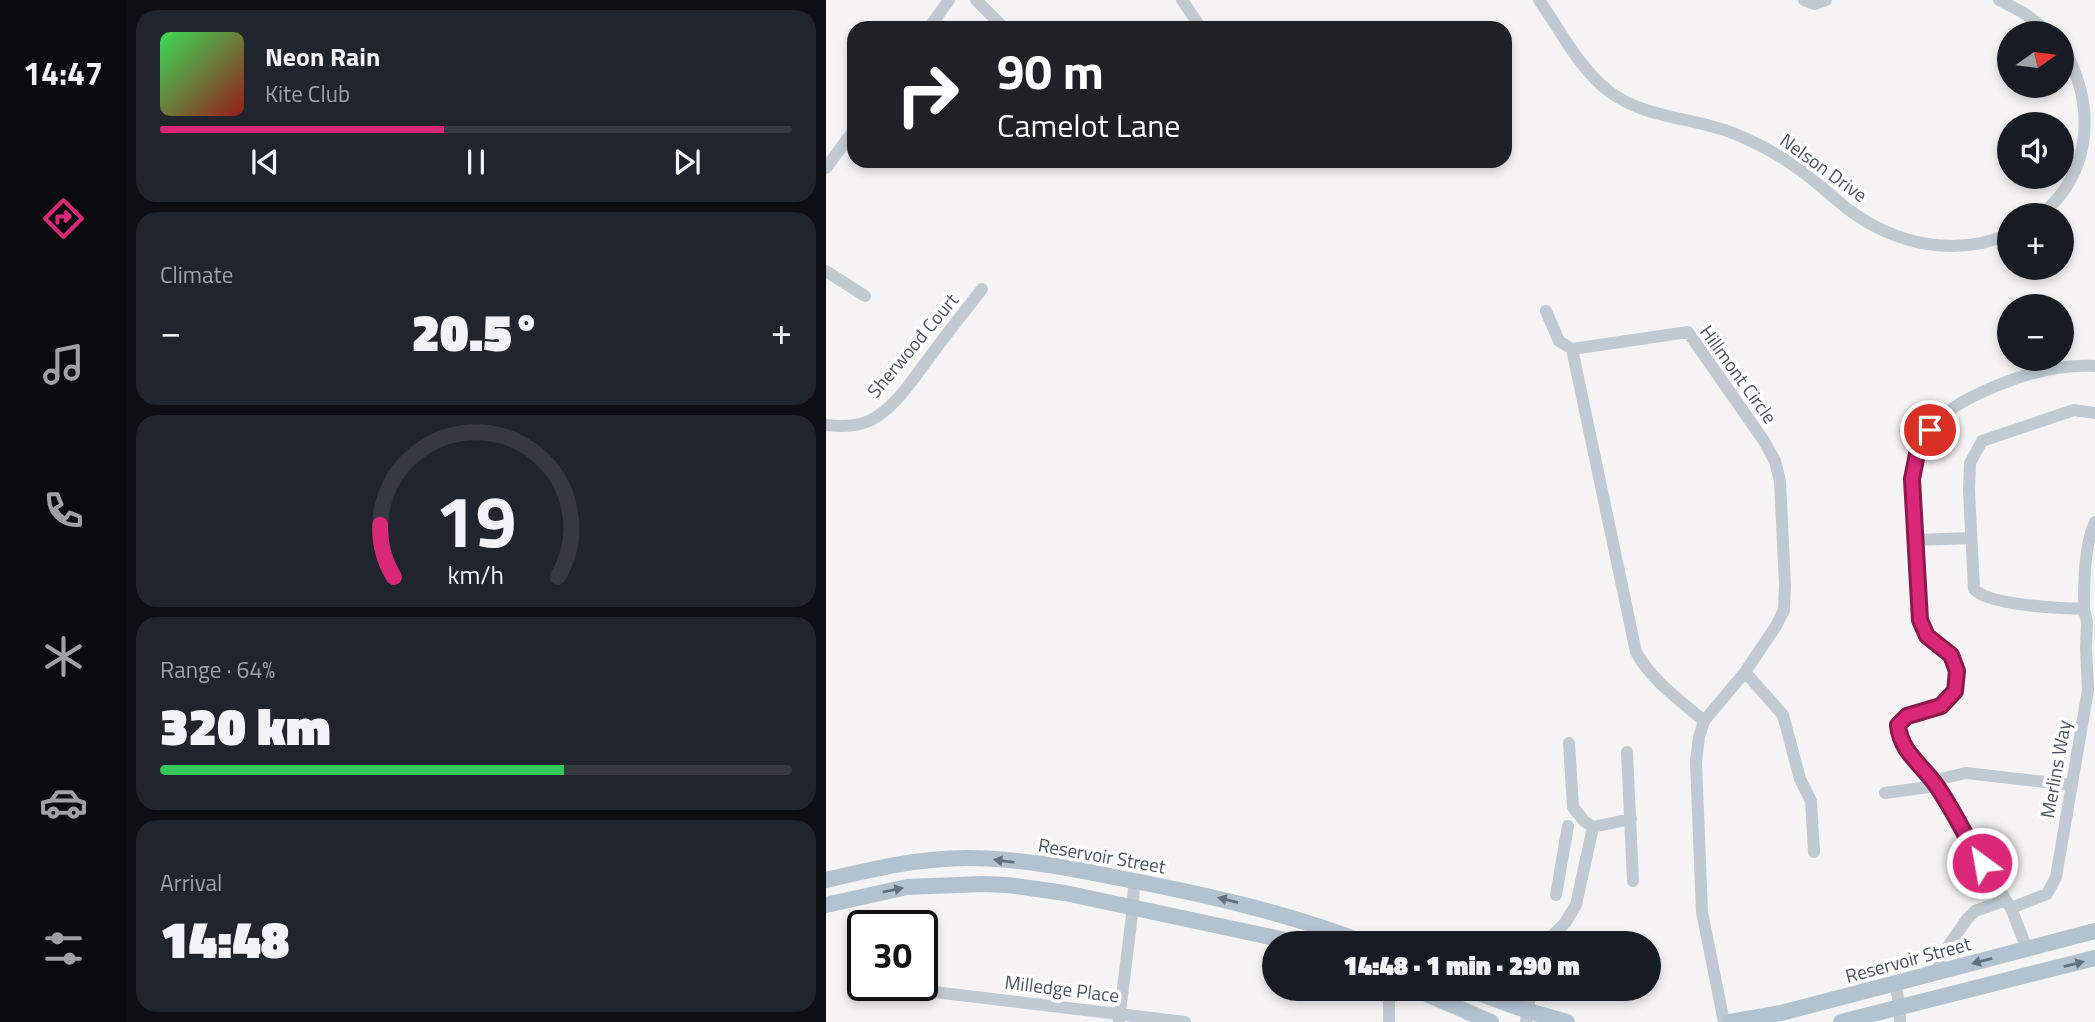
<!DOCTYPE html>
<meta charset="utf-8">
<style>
:root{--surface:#171b24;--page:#20242c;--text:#f1f3f6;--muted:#9ea1a6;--line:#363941;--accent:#db2777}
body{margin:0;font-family:"Titillium Web",sans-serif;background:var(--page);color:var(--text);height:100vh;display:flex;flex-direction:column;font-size:26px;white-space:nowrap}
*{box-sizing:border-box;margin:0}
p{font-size:23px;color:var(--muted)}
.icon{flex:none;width:38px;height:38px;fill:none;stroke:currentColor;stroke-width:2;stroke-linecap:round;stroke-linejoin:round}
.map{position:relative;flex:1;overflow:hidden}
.side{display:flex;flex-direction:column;gap:10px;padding:10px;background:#0d0f14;width:700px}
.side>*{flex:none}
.top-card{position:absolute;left:21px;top:21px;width:665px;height:147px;border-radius:21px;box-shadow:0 4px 10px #0003;background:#202124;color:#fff;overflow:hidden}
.needle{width:46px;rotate:76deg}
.buttons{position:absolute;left:1171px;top:21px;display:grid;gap:14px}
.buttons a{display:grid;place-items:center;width:77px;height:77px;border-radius:50%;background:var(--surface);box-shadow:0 4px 10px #0003;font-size:35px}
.speed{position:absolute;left:21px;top:910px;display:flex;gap:14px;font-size:35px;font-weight:700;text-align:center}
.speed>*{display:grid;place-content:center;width:91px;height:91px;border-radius:50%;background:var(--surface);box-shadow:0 4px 10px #0003;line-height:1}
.speed .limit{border:4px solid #111;border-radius:10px;background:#fff;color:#111}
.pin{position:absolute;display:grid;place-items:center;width:60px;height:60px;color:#fff;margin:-30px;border:4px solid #fff;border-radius:50%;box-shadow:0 2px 7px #0007}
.me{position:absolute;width:77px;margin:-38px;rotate:328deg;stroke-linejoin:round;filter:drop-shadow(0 0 5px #0008)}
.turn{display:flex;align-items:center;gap:24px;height:147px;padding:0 35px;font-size:32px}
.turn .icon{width:91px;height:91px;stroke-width:2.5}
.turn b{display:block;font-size:49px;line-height:60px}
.big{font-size:52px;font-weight:800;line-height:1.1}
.side .tile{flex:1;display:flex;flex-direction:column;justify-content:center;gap:10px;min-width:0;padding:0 24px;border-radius:21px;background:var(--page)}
.side .dial{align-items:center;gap:0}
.dial svg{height:182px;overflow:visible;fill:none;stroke:var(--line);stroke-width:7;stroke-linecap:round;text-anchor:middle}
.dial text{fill:var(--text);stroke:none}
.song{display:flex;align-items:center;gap:21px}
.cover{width:84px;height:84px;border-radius:10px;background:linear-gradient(135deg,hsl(130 70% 55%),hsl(0 70% 35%))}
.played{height:7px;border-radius:4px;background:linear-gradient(90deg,var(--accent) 45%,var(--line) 45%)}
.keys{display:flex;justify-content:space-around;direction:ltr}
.heat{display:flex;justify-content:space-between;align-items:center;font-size:38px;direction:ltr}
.charge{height:10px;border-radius:5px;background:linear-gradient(90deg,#34c759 64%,var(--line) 0)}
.trip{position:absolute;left:436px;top:931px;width:399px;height:70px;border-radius:35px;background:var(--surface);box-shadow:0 4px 10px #0003;font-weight:800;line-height:70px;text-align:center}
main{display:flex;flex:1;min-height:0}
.menu{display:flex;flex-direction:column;width:126px;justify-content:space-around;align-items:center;background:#090b0e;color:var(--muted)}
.menu .icon{width:49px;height:49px}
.menu .current{color:var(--accent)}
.menu b{font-size:32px;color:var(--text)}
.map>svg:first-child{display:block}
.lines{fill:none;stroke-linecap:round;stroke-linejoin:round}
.minor{stroke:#c1cad2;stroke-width:12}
.major{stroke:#b3c2d1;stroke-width:16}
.oneway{fill:#64717d}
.route-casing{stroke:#8e194d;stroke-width:18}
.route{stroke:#db2777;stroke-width:12}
.labels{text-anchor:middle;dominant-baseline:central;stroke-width:7;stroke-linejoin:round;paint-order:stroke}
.street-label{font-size:19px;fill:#4a5661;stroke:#fff}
</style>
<main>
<nav class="menu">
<b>14:47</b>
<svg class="icon current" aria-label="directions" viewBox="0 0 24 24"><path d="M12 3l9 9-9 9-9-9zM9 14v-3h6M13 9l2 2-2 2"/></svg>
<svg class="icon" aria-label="music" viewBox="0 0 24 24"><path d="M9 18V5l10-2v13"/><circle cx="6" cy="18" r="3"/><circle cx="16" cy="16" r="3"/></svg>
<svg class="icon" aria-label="phone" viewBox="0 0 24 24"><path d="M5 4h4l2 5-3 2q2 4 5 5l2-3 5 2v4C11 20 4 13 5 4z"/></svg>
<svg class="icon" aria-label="climate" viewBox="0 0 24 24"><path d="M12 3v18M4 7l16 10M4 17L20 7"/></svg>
<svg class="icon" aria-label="car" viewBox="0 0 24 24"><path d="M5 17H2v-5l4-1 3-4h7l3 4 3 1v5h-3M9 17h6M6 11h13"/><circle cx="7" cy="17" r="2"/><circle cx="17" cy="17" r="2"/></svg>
<svg class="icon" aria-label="filters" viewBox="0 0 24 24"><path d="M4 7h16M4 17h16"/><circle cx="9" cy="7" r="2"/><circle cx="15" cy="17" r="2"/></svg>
</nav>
<section class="side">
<div class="tile">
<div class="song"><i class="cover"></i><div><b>Neon Rain</b><p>Kite Club</p></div></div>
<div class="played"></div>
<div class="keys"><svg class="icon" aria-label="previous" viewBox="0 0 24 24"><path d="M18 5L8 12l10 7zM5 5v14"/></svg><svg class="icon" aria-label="pause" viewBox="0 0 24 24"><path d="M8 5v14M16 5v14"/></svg><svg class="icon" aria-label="next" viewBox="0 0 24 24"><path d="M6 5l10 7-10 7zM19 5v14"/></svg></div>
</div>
<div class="tile"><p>Climate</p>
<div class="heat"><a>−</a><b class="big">20.5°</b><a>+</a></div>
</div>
<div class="tile dial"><svg viewBox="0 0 100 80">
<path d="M14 69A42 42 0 1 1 86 69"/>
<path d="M14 69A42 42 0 0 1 8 46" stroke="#db2777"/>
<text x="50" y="56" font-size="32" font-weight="700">19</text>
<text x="50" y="72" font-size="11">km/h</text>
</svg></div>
<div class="tile"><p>Range · 64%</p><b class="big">320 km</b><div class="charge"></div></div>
<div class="tile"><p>Arrival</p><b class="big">14:48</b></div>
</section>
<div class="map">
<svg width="1269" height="1022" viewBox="0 0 1269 1022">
<rect width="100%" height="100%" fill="#f5f3f3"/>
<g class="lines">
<!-- minor -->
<path class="minor" d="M150,0l28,28
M356,0l19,28
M713,0c22,31 40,69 71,92 37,28 88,25 130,44 21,9 41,20 60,34 17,12 32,27 49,40 46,34 106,48 160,24
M978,0l10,4 12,-4
M1173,0l25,13 26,20
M103,28l20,-28
M0,168l28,-38
M1215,215c54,-45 54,-113 21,-170
M0,271l39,25
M720,311l13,30 13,8
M1269,413l-21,-3 -92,31 -12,22 -1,28 5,98c15,17 87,19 110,20 0,-26 0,-63 11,-87
M0,425c15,2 29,2 43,-4 27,-13 45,-44 63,-67 16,-22 33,-43 50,-65
M1089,540l56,-2
M919,672l38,43 17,64 11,22 3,51
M878,721c-24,-21 -52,-40 -68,-69l-64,-303 116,-17 76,109 11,20 5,20 5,104 -1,25 -8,16 -31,46 -41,49 -5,16 -3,25 6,150 22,110
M743,743l4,64 11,14 9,6
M801,752l6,129
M1059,793l51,-7 8,-8 22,-5 106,12
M730,895l12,-69
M1185,908l36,-14 9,-17 32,-187 -2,-42 1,-26 -3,-13
M719,943l20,-20 11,-18 17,-78 38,-8
M1201,949l-16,-41 -41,-64 -34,-58 -32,-38 -5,-13 -1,-10 9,-9 34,-10 14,-15 2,-20 -6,-16 -24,-19 -7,-16c-3,-39 -16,-146 0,-177 15,-29 47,-45 76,-57 31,-13 65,-22 99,-20
M1112,961l29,-42 8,-8 31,-11
M1069,984l5,23v15
M108,992l251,30
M293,1020l14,-113 1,-26
M563,1022v-33
M700,1022l5,-33"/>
<!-- major -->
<path class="major" d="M0,880c47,-11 93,-22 141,-22 51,0 103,10 152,20 84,16 166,34 246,65
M0,905l81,-18 75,-3 26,1 57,8 234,50
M589,989l76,33
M641,989l61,22 39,11
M904,1022l51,-9 314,-82
M1015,1022l254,-64"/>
</g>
<!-- one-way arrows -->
<defs><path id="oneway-solid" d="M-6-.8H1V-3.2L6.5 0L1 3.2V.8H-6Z" transform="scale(1.75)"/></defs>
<g class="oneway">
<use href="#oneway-solid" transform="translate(178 861) rotate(-173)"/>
<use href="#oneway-solid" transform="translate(67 890) rotate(-11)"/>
<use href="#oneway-solid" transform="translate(402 900) rotate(-166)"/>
<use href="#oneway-solid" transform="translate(1156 961) rotate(165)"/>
<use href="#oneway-solid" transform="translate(1248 964) rotate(-14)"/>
</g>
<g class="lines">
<defs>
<path id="route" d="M1104,430l-11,14 -7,35 8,141 7,16 24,19 6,16 -2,20 -14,15 -34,10 -9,9c2,26 24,40 38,60 17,24 30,53 46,78"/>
</defs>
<!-- route casing -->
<use href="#route" class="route-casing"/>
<!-- route -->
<use href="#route" class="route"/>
</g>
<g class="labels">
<!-- street labels -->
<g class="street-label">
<text transform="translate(998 167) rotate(36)">Nelson Drive</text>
<text transform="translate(86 345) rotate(-50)">Sherwood Court</text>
<text transform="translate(913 374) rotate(54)">Hillmont Circle</text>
<text transform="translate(1229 769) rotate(-80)">Merlins Way</text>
<text transform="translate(276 855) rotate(10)">Reservoir Street</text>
<text transform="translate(1082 959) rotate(-15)">Reservoir Street</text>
<text transform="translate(236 988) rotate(7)">Milledge Place</text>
</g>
</g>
</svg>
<div class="buttons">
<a><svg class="needle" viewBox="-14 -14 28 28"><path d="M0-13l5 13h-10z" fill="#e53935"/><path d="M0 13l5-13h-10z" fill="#9ea1a6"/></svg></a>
<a><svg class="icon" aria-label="sound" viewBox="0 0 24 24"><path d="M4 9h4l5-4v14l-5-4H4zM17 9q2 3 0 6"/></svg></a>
<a>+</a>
<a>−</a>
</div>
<div class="speed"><div class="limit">30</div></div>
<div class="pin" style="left:1104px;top:430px;background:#d93025"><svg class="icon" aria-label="arrive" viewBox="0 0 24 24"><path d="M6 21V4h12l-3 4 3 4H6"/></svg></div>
<svg class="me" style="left:1156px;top:863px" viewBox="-20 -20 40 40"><circle r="17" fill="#db2777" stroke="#fff" stroke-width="3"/><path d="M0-11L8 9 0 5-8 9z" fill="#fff"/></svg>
<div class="trip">14:48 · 1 min · 290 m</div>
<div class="top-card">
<div class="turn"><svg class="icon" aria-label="right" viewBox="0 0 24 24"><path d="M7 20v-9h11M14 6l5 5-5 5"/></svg><div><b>90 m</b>Camelot Lane</div></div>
</div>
</div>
</main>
